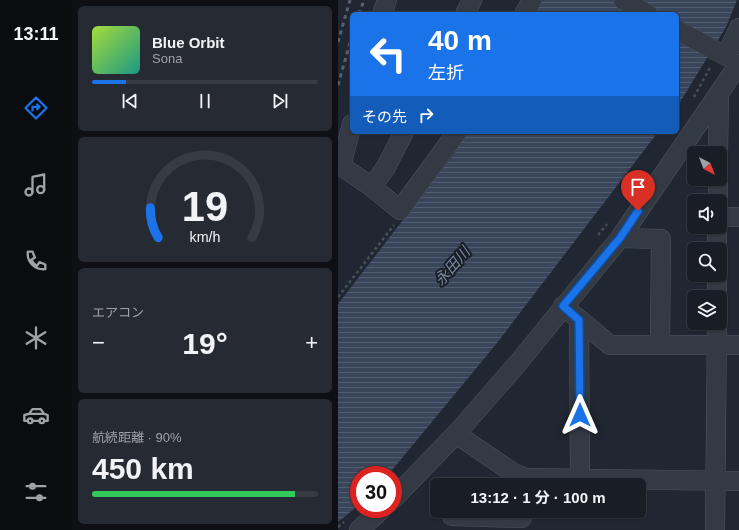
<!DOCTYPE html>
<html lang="ja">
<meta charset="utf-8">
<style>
:root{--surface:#191d26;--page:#262a32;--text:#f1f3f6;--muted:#9fa2a7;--line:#373b43;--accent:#1a73e8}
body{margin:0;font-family:Helvetica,"Noto Sans JP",sans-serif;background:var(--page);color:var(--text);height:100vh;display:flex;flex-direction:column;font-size:15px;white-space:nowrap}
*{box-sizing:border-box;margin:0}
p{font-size:13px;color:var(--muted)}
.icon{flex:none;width:22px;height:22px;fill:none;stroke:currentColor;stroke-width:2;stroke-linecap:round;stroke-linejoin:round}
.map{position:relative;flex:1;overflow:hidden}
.side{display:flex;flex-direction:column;gap:6px;padding:6px;background:#0e1015;width:266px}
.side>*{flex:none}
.hud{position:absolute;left:12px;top:12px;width:329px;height:122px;border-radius:6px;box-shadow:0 1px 3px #0004,0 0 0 1px var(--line);background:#1a73e8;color:#fff;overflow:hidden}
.needle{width:26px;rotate:138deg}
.buttons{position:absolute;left:349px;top:146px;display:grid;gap:8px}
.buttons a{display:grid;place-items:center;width:40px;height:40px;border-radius:6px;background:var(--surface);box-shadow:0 1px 3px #0004,0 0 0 1px var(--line);font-size:20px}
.speed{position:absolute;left:12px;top:466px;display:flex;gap:8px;font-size:20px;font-weight:700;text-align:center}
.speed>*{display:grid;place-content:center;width:52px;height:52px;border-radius:50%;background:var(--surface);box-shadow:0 1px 3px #0004,0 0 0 1px var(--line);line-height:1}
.speed .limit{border:6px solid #d22;background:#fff;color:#111}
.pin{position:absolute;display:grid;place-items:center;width:34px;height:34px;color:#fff;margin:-41px -17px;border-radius:50% 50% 50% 0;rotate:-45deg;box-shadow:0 0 4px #0007}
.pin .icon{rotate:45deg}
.me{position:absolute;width:44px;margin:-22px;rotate:0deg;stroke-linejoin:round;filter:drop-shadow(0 0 3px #0008)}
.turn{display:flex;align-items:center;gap:14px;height:84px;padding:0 12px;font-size:18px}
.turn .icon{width:52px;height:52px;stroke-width:2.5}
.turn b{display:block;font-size:28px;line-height:34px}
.then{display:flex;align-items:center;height:38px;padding:0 12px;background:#0003;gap:8px;font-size:15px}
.big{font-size:30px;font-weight:700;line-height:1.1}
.side .card{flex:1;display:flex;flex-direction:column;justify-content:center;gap:6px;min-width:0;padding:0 14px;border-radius:6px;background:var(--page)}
.side .dial{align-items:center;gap:0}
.dial svg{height:104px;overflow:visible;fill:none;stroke:var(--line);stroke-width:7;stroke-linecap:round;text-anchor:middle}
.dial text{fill:var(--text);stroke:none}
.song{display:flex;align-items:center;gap:12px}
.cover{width:48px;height:48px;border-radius:6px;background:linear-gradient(135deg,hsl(80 70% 55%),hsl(170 70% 35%))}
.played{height:4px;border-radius:2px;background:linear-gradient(90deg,var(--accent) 15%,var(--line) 15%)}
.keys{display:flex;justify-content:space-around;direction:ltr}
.heat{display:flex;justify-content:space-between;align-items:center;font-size:22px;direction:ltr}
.charge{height:6px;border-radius:3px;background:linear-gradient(90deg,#34c759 90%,var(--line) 0)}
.trip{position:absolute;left:92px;top:478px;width:216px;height:40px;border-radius:6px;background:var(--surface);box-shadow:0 1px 3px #0004,0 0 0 1px var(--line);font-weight:700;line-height:40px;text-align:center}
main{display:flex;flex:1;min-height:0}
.tab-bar{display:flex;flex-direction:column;width:72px;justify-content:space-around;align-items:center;background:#0a0c0f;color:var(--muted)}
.tab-bar .icon{width:28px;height:28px}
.tab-bar .active{color:var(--accent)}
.tab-bar b{font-size:18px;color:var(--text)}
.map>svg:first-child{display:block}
.water{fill:url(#water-rules)}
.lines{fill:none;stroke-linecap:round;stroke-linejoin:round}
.minor-casing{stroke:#4f545e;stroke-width:20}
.path{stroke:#445255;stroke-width:2.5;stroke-dasharray:3 3;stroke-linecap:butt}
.minor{stroke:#343a43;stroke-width:19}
.rail{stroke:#595f6c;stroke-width:3;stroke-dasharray:4 4;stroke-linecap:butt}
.route-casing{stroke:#114b97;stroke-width:10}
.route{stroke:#1a73e8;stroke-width:7}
.labels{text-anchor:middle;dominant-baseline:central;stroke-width:4;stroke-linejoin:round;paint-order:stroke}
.water-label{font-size:15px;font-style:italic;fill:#7a8aa5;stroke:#1a1f27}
</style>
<main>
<nav class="tab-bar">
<b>13:11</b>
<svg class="icon active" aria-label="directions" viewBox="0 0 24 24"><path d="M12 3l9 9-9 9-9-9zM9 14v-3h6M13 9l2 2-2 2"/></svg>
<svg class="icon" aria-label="music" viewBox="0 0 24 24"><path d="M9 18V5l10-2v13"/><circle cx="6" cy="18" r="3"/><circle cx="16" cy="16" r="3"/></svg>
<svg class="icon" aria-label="phone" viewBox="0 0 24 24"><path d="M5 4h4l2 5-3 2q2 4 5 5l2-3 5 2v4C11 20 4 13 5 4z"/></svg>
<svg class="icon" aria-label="climate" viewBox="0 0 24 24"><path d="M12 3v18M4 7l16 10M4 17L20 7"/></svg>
<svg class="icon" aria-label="car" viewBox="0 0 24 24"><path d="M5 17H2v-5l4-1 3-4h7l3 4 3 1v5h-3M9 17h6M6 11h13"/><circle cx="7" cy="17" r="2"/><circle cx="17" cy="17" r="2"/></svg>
<svg class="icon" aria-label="filters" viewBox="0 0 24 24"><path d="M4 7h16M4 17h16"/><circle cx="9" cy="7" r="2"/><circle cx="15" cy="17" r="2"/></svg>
</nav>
<section class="side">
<div class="card">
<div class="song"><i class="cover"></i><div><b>Blue Orbit</b><p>Sona</p></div></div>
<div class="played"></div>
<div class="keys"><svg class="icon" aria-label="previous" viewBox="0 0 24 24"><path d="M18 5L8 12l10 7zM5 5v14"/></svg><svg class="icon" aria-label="pause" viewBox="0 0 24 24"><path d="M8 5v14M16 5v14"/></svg><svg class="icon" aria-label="next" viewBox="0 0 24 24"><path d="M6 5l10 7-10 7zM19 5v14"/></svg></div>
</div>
<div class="card dial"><svg viewBox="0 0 100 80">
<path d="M14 69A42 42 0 1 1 86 69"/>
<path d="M14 69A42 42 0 0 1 8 46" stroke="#1a73e8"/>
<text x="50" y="56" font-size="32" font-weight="700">19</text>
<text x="50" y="72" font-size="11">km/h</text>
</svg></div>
<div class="card"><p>エアコン</p>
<div class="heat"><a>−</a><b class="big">19°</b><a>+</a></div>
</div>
<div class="card"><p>航続距離 · 90%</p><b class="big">450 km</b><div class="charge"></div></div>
</section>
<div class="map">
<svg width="401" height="530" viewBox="0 0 401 530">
<defs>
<pattern id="water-rules" width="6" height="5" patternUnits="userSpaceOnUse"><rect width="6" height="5" fill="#39455a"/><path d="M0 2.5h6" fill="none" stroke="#535d70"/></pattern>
</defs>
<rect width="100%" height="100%" fill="#212732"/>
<!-- water -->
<path class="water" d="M205,0h194l-11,27 -49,80v-93h-142z
M129,132h191l-161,211 -109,132h-29v30l-21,17v-218l116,-150z"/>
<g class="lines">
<defs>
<path id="minor" d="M285,0l25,14
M44,14l5,-14
M127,14l7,-14
M186,14l8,-14
M339,30l49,26 13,-28
M380,153l1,-60
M0,166h3l31,21 14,-20 18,-35
M3,166l11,-42
M34,187l28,23 57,-78
M380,201v-22
M382,217h19
M282,238l41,1 -1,106
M379,249v-22
M379,297v-22
M225,306l47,39h129
M241,320l1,159
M118,434l59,40 11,4 213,3
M55,499l63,-65 62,-71 102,-125 119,-174
M114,516l70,2
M21,530l23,-21
M377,530l2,-207"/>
</defs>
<!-- minor casing -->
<use href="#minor" class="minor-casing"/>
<!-- path -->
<path class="path" d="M356,97l17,-31
M260,235l9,-11
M0,297l56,-72
M0,527l6,-5"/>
<!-- minor -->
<use href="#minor" class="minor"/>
<!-- rail -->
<path class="rail" d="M21,14l5,-14
M0,42l12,-42
M0,85l14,-49"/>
</g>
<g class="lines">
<defs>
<path id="route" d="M242,415l-1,-95 -16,-14 57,-68 18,-27"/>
</defs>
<!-- route casing -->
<use href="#route" class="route-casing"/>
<!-- route -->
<use href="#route" class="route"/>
</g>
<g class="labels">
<!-- water labels -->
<g class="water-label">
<text transform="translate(114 266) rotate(-49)">永田川</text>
</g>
</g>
</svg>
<div class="buttons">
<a><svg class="needle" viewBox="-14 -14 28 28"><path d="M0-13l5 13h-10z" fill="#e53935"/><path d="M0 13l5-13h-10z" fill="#9fa2a7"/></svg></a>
<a><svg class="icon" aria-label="sound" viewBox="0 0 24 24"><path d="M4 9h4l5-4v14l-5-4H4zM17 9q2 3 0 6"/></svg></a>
<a><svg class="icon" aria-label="search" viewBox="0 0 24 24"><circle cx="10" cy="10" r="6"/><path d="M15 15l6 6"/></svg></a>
<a><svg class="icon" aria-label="layers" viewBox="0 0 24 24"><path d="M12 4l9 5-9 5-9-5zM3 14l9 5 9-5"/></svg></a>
</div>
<div class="speed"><div class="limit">30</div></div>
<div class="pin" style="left:300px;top:211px;background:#d93025"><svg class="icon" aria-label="arrive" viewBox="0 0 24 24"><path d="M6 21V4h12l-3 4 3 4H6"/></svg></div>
<svg class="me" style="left:242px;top:415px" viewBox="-20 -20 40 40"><path d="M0-17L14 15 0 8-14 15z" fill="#1a73e8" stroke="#fff" stroke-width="4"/></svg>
<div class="trip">13:12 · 1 分 · 100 m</div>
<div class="hud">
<div class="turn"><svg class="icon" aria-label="left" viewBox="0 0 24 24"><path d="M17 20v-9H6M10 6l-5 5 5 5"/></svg><div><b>40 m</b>左折</div></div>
<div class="then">その先<svg class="icon" aria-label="right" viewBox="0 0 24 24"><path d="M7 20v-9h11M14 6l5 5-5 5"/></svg></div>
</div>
</div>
</main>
